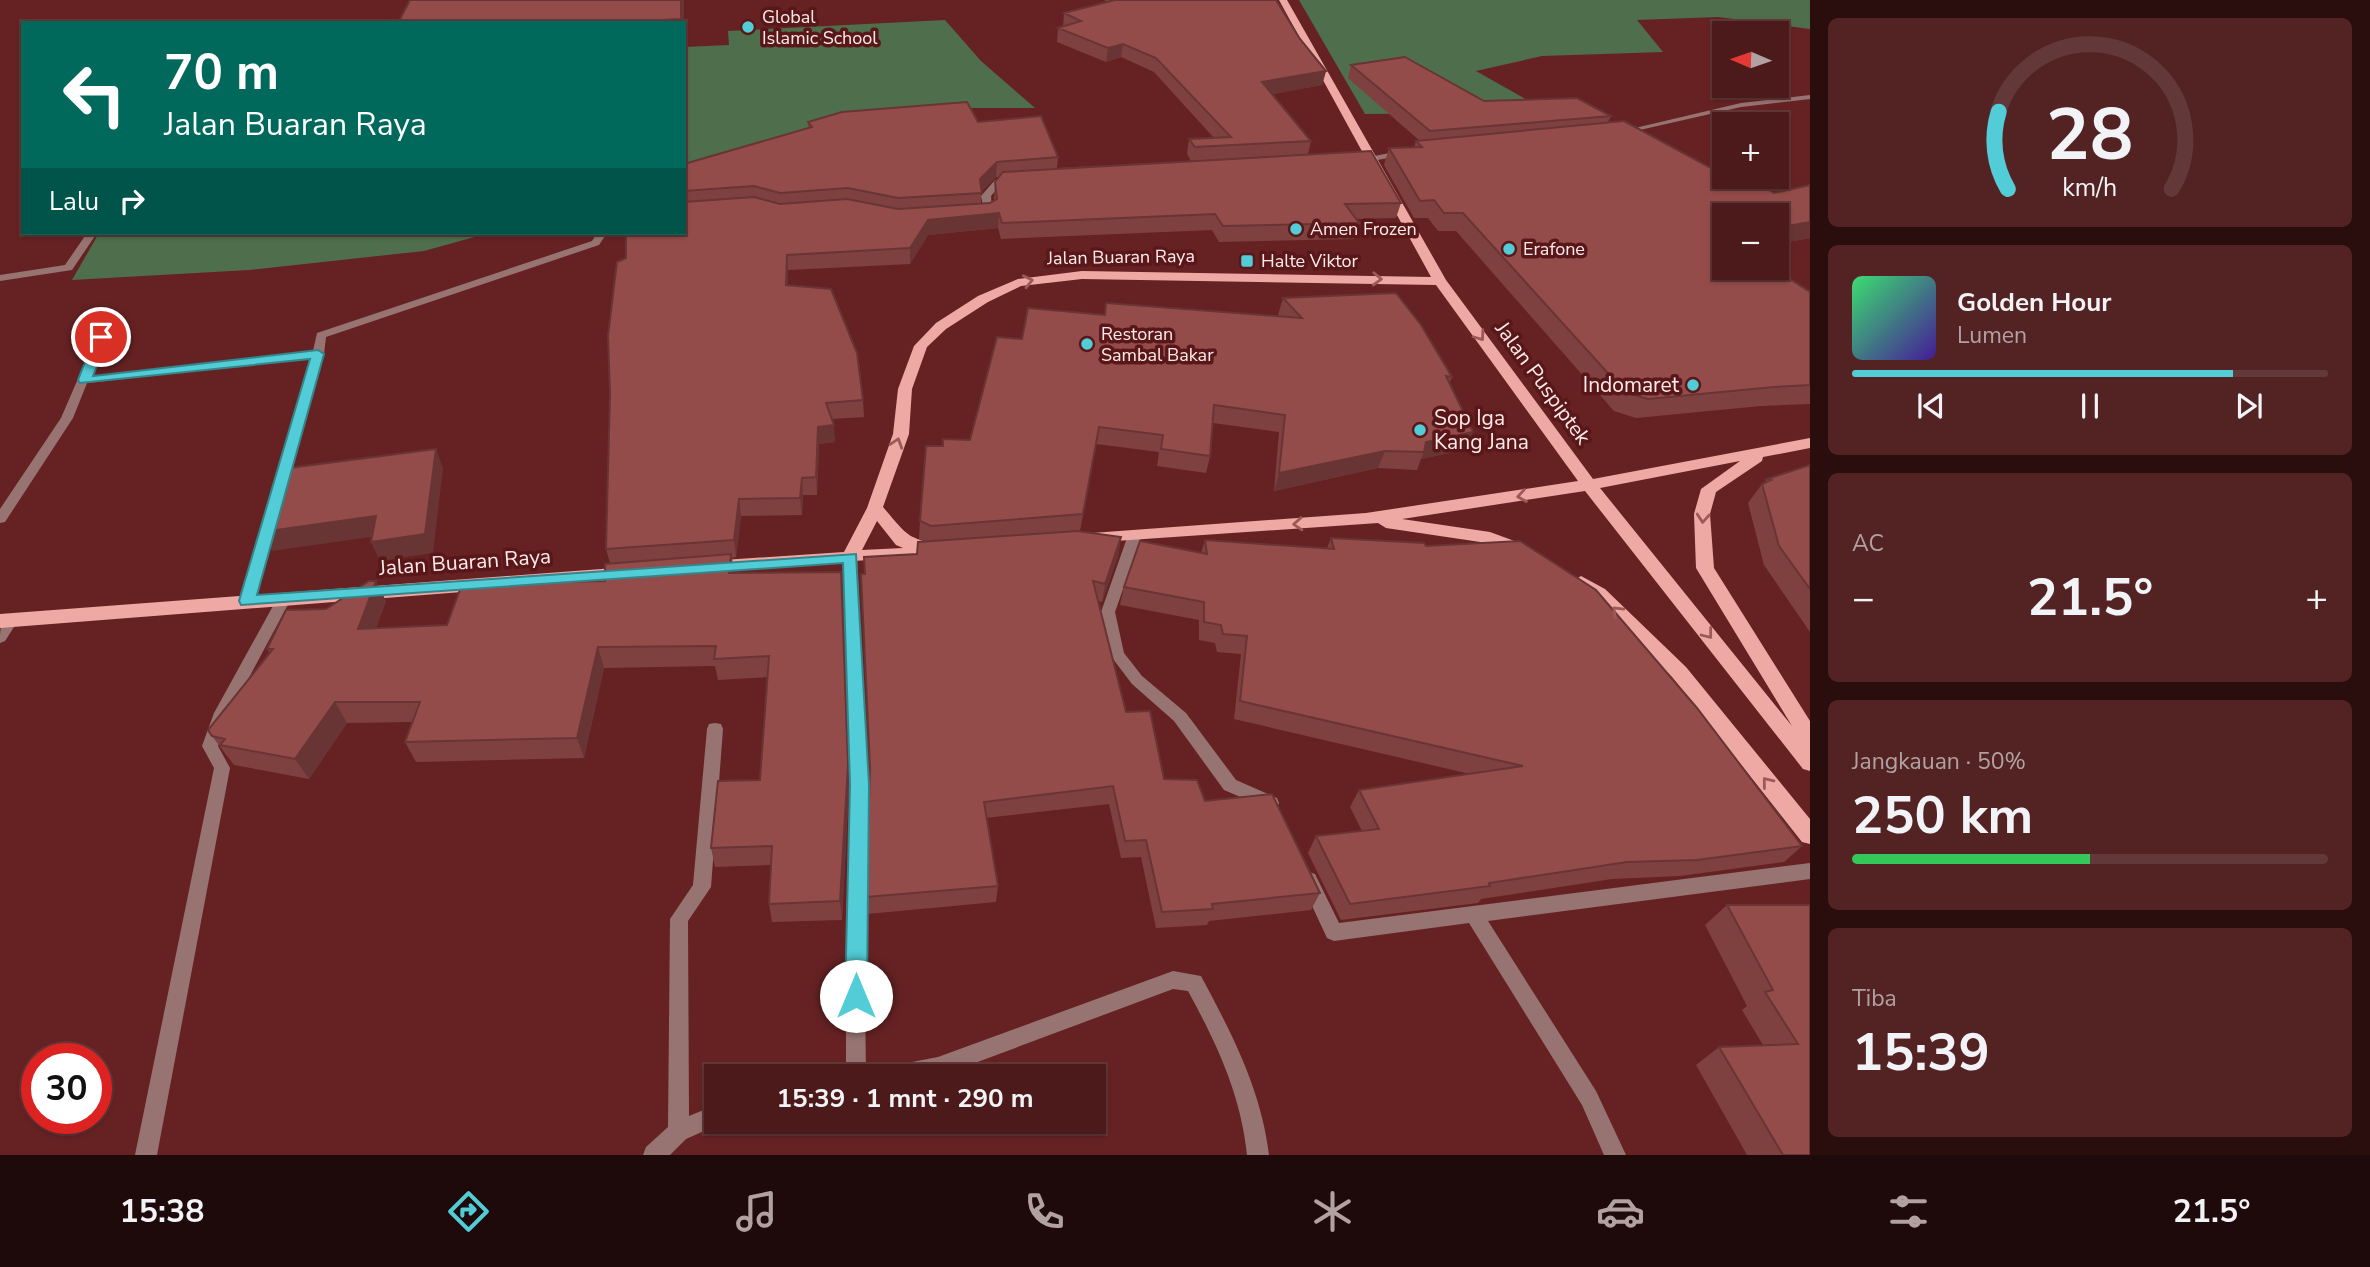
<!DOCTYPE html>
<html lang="id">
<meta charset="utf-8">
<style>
:root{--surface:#4c1a1a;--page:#532323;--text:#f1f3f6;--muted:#b2a1a2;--line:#633839;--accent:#52ccd6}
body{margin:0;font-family:"Nunito Sans",sans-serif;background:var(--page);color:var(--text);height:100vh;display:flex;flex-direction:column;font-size:26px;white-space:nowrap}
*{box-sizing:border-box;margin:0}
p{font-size:23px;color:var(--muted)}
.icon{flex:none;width:38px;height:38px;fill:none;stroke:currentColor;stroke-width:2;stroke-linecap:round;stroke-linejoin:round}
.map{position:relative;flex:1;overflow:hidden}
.details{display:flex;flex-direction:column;gap:18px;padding:18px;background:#2a0e0e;width:560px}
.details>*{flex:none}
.guide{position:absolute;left:21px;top:21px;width:665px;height:214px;border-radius:0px;box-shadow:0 2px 5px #0004,0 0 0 2px var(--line);background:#00695c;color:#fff;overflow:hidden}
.needle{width:46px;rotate:272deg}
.fabs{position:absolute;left:1712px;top:21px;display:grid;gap:14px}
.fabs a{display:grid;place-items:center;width:77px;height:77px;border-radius:0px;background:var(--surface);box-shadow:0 2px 5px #0004,0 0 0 2px var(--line);font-size:35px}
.speed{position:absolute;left:21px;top:1043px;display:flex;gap:14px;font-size:35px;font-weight:700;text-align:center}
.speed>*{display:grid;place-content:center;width:91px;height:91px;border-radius:50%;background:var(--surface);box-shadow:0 2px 5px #0004,0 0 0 2px var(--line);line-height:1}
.speed .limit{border:10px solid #d22;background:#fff;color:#111}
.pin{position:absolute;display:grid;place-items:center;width:60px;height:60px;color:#fff;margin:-30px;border:4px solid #fff;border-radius:50%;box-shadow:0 2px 7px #0007}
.me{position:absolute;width:77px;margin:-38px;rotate:0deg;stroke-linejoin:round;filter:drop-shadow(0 0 5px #0008)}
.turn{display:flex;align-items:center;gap:24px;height:147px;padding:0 28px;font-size:32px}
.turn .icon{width:91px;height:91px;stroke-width:2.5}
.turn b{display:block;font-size:49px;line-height:60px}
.then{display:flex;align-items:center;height:66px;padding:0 28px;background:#0003;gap:14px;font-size:26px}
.big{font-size:52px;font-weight:700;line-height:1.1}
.details .card{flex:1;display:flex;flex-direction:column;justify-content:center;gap:10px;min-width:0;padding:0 24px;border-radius:10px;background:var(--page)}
.details .dial{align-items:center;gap:0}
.dial svg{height:182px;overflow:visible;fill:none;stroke:var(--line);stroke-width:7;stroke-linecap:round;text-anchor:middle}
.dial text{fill:var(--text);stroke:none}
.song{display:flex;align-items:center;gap:21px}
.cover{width:84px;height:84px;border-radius:10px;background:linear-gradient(135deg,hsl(140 70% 55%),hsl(260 70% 35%))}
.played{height:7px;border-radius:4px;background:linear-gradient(90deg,var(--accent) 80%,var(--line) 80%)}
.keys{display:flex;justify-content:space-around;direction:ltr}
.heat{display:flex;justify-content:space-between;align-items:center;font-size:38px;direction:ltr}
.charge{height:10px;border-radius:5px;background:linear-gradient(90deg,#34c759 50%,var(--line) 0)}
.trip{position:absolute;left:704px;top:1064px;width:402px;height:70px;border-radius:0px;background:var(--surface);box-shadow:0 2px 5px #0004,0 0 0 2px var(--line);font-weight:700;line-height:70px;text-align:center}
.dock{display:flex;height:112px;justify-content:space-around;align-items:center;background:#1e0a0a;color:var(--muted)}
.dock .icon{width:49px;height:49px}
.dock .selected{color:var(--accent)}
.dock b{font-size:32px;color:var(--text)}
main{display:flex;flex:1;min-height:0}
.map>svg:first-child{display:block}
.green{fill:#4e6e4c}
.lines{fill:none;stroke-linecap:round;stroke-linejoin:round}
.minor{fill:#977472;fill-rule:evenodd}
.primary{fill:#efa9a5;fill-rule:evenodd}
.wall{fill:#7f4140;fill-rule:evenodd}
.shaded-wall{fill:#683534}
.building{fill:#944c4a;stroke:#683534;stroke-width:2}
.oneway{stroke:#9d5958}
.route{fill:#52ccd6;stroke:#35858b;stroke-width:2}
.poi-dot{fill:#52ccd6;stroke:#5a1719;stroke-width:2.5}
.labels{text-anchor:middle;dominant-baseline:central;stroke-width:7;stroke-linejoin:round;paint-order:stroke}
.far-poi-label{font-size:18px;fill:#fcebe9;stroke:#5a1719;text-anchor:start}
.far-street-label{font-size:18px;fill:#fcebe9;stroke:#5a1719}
.street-label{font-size:21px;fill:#fcebe9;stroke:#5a1719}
.poi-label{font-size:21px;fill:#fcebe9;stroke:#5a1719;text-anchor:end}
</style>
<main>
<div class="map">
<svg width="1810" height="1155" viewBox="0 0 1810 1155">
<rect width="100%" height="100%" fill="#662223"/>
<!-- green -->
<path class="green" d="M1299,0h511v29l-92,-12 -81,3 26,32 -121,4 -66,15 62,35 -51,7 -122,1z
M945,20l36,41 54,47h-137l-73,14 -141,51v-126l45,-2 -1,-14z
M99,233h390l-65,18 -175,19 -177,10z"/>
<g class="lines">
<!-- minor -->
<path class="minor" d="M1810,95v4l-69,8 -119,27 -4,-2 123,-29z
M1404,150l3,1v4l-48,8 -4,-3z
M995,180l15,-1 4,3 -4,3h-10l-9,11 1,19h-15v-4l7,-1 -3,-14z
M87,233h10l-25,37 -72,11v-6l65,-10z
M597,233h10l-8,12 -273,92 -2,17 -38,133h-10l-1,-3 36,-126 -224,25 -14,35 -68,104 -5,1v-14l61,-91 45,-104 4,-1 5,3 -25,60 223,-25 4,-18 275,-92z
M270,516l7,4 -23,81 -7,5 -7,-5 23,-81z
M1135,530l7,5 -27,77 9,41 18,23 44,37 50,67 41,18 2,5 -2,5 -6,2 -47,-20 -50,-69 -42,-37 -22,-29 -9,-43 27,-77z
M850,552l7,5 11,228 -4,131 2,160h-20v-160l6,-131 -9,-228z
M284,594l7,5 -61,114 -12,33 12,22 -73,387h-22l79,-387 -12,-22 12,-33 65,-118z
M11,616l5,1 2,4 -13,20 -5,2c0,-12 0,-24 11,-27z
M715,723l6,1 2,5 -12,158 -23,34 1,195 27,-11v17h8l-38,17 -16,16h-27l3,-8 22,-20 2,-208 23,-34 14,-156 2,-5z
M1810,863v16l-322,42 108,170 30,64h-22l-22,-50 -113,-182 -135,18 -7,-3 -27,-58 3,-6 6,-2 6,2 24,49z
M1173,971l28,5c31,58 60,113 68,179h-22c-6,-60 -30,-111 -59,-164l-15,-2 -233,87h-59l3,-7 7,-3 47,-9z"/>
<!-- primary -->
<path class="primary" d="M1279,0h8l159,280 147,199 217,-41v10l-47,9 -1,4 -46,31 -6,22 4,54 96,153v50l-7,-2 -218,-278 -183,28 88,13 38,14 3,4 -3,4 -6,2 -35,-13 -101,-15 -8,-5 -292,20 -2,-4 8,-6 274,-20 212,-32 -142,-196 -354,-6 -61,7 -33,16 -42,27 -19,18 -15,42 -3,45 -26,73c28,33 23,29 62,40l3,4 -3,4 -243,16 -3,-4 3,-4 6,-2 136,-9 23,-44 26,-74 5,-45 16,-43 22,-23 42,-27 40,-17 64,-8 349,6zM1740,461l-39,28 -7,25 2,54 96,158 -192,-238zM877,521l19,24 7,3 -41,2z
M628,567l9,6 -9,6 -628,49v-14z
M1581,576l24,13 81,78 124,152v25l-8,-2 -130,-165 -100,-95z"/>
</g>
<!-- wall -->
<path class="wall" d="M410,0h274v23h-286z
M1104,0h172l24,39 26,32 -4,14 -50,9 39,47 -3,13 93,49 -5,15 -40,1 3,4 -5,16 -135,3 -7,-12 -211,9 -3,-11 -70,7 -18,29 -122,6v15l75,115 1,17 -32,2 3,23 -16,2 -2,51h-14l-1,20 -61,1 -5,41 -4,1 2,15 115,212 -7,135 -70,2 -3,-18 2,-39 -56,2 -4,-19 49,-68 8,-103 -50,3 -3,-14 -111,2 -20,90 -168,4 -11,-20 7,-20 -65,1 -38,56 -75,-14 -6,-8 -1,-1 -15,-20 58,-83 -3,-4 59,-40 60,-8 -10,27 71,-3 158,-44 5,-18 -4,-14 20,-291 58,-25v-69l124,-36v-6h170l80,35 -1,11 134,-7 -4,-7 2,-15 25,-1 -60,-66 -33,-15 -15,5 -49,-20 1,-14 5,-1 1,-14 43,-11zM996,177h3l-4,5 -1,19 -4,2 -9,1v-12z
M1405,57l79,44 93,-3 34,18 -3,6 16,-1 100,54v2h4l20,11 14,-2 12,7 36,-8v53l-34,6v-29h-52v53h49l37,24v112l-49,2 -125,12 -22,-7 -158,-180h-18l-10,-13h-14l-30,-53 5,-17 25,-1 2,-6h4l-72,-63 3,-13z
M1283,298l169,79 -3,7 15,66 -43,9 -4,11 -39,-2 -104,23 5,-59 -66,-9 -3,33 -4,17 -49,-7 2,-14 -63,-8 -16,87 41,6 -3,19 -16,46 -4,-1 28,111 38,67 41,22 115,92 -9,17 -102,11 -2,4 -51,3 -15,-71 -20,1 -12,-54 -123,14 12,68 -2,16 -129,12 -1,-17 4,-128 -6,-195 53,-20 10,-12 -8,-3 1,-18 23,-75 27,-6 52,-101 83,-24 1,-12 174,14 -2,-2z
M1810,465v167l-46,-67 -16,-62 14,-19 2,-1 3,-4z
M1331,538l95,8 376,300 -18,16 -104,14 -68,3 -131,20 -3,4 -137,17 -33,-67 8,-17 46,-5 -12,-24 9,-17 111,-16 -236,-55 7,-65 -24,-2 -2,-9 -16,-3v-20l-79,-15 4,-18 77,-34 4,-13 122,8z
M1727,905h83v250h-63l-51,-90 23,-18 44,-2 -21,-35 5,-4 -42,-81z"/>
<!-- shaded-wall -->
<path class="shaded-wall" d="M681,0h3v23h-3z
M1123,44l-2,13 -15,5 2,-14z
M1326,71l-4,14 -63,12 3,-15z
M997,162l-1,15 -17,17 1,-15z
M999,213l-1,15 -70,7 -18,29v-16l18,-28z
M1810,222v16l-34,6v-16z
M787,255l1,15v31l-2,-16z
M834,425l1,17 -16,2 -2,51 -1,-18 2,-50z
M1473,432l-9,18 -43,9 3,-7 2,-10z
M436,449l7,19 -10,85 -53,8 -9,-19z
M1385,451l-7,17 -104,23 5,-18z
M802,478l1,17 -1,20 -2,-17z
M739,499l2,17 -5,41 -2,-17z
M376,516l9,19 -113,16 -10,-19z
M1121,537l-3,19 -16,46 3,-18z
M731,554l3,21 -5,-2z
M376,581l10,20 -18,49 -10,-21z
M842,593l7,192 -7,135 -2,-19z
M598,647l6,21 -20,90 -7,-20z
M335,702l12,21 -38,56 -14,-20z"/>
<!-- building -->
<path class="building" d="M410,0h271v19l-74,4h-209z
M1115,0h161l24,39 26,32 -64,11 49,59 -116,6 -6,-8 42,-2 -75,-79 -33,-14 -15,4 -50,-20 23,-7 -17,-8z
M1405,57l79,44 93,-3 34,18 -181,15 -79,-66z
M967,102l11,20 63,-6 17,41 -61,5 -17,17 2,14 -84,5 -50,-10 -68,5 -26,-7 -70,5v-27l128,-37 -4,-5 34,-10z
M1624,121l100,54v2h4l20,11 14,-2 12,7 36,-8v37l-34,6v-13h-52l-1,21 1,32h49l37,24v93l-36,2 -126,12 -23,-7 -162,-179h-19l-10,-13 -14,1 -31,-53 33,-1 -6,-6z
M1371,151l30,52 -56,1 14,19 -136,3 -8,-12 -213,9 -3,-10 -71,7 -18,28 -123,7 -1,30 45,4 26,64 6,47 -37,3 8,22 -16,2 -2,50 -14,1 -2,20 -61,1 -5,41 -128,9 4,-155 -2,-58 9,-74 9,-4v-25h58v-31l70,-5 26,7 67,-5 51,10 92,-6 7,-4 -2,-17 8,-10z
M1396,293l25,32 31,52 -6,-1 27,56 -47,10 -2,10 -39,-1 -106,22 6,-58 -71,-10 -4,51 -49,-7 2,-14 -64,-8 -16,87 -152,12 -11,-5 6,-75h17v-7l27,1 27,-103 25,2 6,-31 77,7 1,-12 196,15 -19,-20z
M436,449l-11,85 -54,8 5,-26 -114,16 19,-63z
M1810,465v124l-31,-43 -17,-62 9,-4 -4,-1z
M1077,531l44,6 -16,47 -12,-3 33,131 24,-1 14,68 33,1 8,21 67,-7 48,99 -108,11 1,5 -51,3 -16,-72 -21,1 -12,-55 -129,16 14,84 -132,11 4,-130 -9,-193h4l-1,-17 53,-3 1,-12z
M1331,538l93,5 2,3 94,-5 76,49 101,118 105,138 -105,14 -70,2 -138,21 1,3 -140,18 -34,-68 63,-7 -20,-39 164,-24 -283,-65 7,-65 -24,-2 -2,-9 -17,-3v-20l-80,-15 16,-46 67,13 -2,-14 129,9z
M731,554l-2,19 112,-1 7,193 -8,136 -71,3 3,-58 -61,2 7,-67 42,-1 9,-124 -55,3 2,-13 -118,1 -21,91 -172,4 15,-40h-85l-40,57 -75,-14 5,-6 -13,-3 -4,-6 65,-81h-6l19,-39 40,-1 43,-28h7l-18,48 89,-4 15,-41 143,-3v-17z
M1727,905h83v250h-27l-64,-108 79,-3 -33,-52 8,-2z"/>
<!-- one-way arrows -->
<defs><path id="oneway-chevron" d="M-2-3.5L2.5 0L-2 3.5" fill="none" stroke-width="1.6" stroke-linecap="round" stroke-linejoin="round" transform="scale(1.75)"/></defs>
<g class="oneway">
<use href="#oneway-chevron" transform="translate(1377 279) rotate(2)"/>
<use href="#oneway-chevron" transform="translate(1028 281) rotate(-13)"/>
<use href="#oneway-chevron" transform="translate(1480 336) rotate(54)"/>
<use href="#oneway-chevron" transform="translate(897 443) rotate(-72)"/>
<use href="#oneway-chevron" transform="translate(1522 496) rotate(171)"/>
<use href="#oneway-chevron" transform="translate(1703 518) rotate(94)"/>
<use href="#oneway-chevron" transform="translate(1298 524) rotate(176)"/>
<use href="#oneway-chevron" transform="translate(1617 611) rotate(-136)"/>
<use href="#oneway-chevron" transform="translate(1708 634) rotate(52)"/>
<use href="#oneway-chevron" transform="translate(1767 782) rotate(-129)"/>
</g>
<!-- route -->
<path class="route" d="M101,334l7,3 -15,39 225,-26 6,4 -67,241 599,-41 13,231 -2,211 -3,8 -8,3 -8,-3 -3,-8 5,-211 -7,-222 -602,42 -2,-4 71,-242 -230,24 -2,-3 17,-43z"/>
<!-- markers -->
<g class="poi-dot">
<circle cx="748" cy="27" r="7"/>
<circle cx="1296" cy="229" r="7"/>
<circle cx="1509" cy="249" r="7"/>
<rect x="1240" y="254" width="14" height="14" rx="3.5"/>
<circle cx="1087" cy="344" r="7"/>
<circle cx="1693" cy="385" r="7"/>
<circle cx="1420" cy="430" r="7"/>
</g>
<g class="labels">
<!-- far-poi labels -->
<g class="far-poi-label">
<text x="762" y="17">Global<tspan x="762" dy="21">Islamic School</tspan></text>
<text x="1310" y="229">Amen Frozen</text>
<text x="1523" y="249">Erafone</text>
<text x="1261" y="261">Halte Viktor</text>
<text x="1101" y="334">Restoran<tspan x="1101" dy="21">Sambal Bakar</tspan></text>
</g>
<!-- far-street labels -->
<g class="far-street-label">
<text transform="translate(1121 257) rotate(-1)">Jalan Buaran Raya</text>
</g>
<!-- street labels -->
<g class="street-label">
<text transform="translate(1543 383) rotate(54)">Jalan Puspiptek</text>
<text transform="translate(465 562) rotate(-4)">Jalan Buaran Raya</text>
</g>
<!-- poi labels -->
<g class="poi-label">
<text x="1679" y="385">Indomaret</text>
<text x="1434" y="418" text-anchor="start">Sop Iga<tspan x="1434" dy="24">Kang Jana</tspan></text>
</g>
</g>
</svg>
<div class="fabs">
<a><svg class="needle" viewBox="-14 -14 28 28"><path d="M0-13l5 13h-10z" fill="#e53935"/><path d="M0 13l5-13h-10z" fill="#b2a1a2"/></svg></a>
<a>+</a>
<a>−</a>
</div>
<div class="speed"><div class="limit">30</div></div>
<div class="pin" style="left:101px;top:337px;background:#d93025"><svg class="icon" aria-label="arrive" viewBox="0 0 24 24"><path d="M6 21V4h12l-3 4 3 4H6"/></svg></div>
<svg class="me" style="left:856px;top:996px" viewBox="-20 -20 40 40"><circle r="19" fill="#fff"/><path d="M0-13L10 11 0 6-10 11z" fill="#52ccd6"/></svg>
<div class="trip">15:39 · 1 mnt · 290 m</div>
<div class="guide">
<div class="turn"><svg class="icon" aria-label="left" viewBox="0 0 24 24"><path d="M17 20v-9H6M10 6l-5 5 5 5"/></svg><div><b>70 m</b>Jalan Buaran Raya</div></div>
<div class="then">Lalu<svg class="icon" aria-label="right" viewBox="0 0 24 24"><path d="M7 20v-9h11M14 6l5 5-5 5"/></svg></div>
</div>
</div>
<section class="details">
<div class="card dial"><svg viewBox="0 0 100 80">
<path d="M14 69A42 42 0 1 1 86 69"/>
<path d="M14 69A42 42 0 0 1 10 35" stroke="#52ccd6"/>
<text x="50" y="56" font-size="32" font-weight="700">28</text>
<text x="50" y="72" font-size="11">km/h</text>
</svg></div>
<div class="card">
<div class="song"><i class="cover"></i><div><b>Golden Hour</b><p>Lumen</p></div></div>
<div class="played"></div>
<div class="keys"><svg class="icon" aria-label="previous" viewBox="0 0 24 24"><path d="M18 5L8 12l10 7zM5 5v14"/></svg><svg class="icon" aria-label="pause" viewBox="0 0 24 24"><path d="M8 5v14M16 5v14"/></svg><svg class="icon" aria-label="next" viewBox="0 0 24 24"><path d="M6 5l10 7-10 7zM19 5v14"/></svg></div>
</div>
<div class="card"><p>AC</p>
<div class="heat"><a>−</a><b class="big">21.5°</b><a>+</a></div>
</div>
<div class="card"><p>Jangkauan · 50%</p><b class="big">250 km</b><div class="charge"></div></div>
<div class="card"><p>Tiba</p><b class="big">15:39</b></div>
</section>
</main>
<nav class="dock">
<b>15:38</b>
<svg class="icon selected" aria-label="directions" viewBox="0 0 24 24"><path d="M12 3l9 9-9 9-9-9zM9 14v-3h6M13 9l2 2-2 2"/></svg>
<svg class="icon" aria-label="music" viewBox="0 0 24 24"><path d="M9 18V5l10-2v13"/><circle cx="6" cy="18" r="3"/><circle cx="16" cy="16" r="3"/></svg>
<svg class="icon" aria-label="phone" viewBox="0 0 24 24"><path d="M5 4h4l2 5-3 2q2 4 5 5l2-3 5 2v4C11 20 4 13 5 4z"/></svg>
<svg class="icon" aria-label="climate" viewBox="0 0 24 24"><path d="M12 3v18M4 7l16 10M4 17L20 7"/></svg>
<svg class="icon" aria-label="car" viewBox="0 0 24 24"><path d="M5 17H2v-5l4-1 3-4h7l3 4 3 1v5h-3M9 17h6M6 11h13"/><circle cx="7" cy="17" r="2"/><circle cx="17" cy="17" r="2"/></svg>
<svg class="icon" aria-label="filters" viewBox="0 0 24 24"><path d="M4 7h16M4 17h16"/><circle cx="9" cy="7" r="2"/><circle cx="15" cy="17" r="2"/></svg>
<b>21.5°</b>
</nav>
